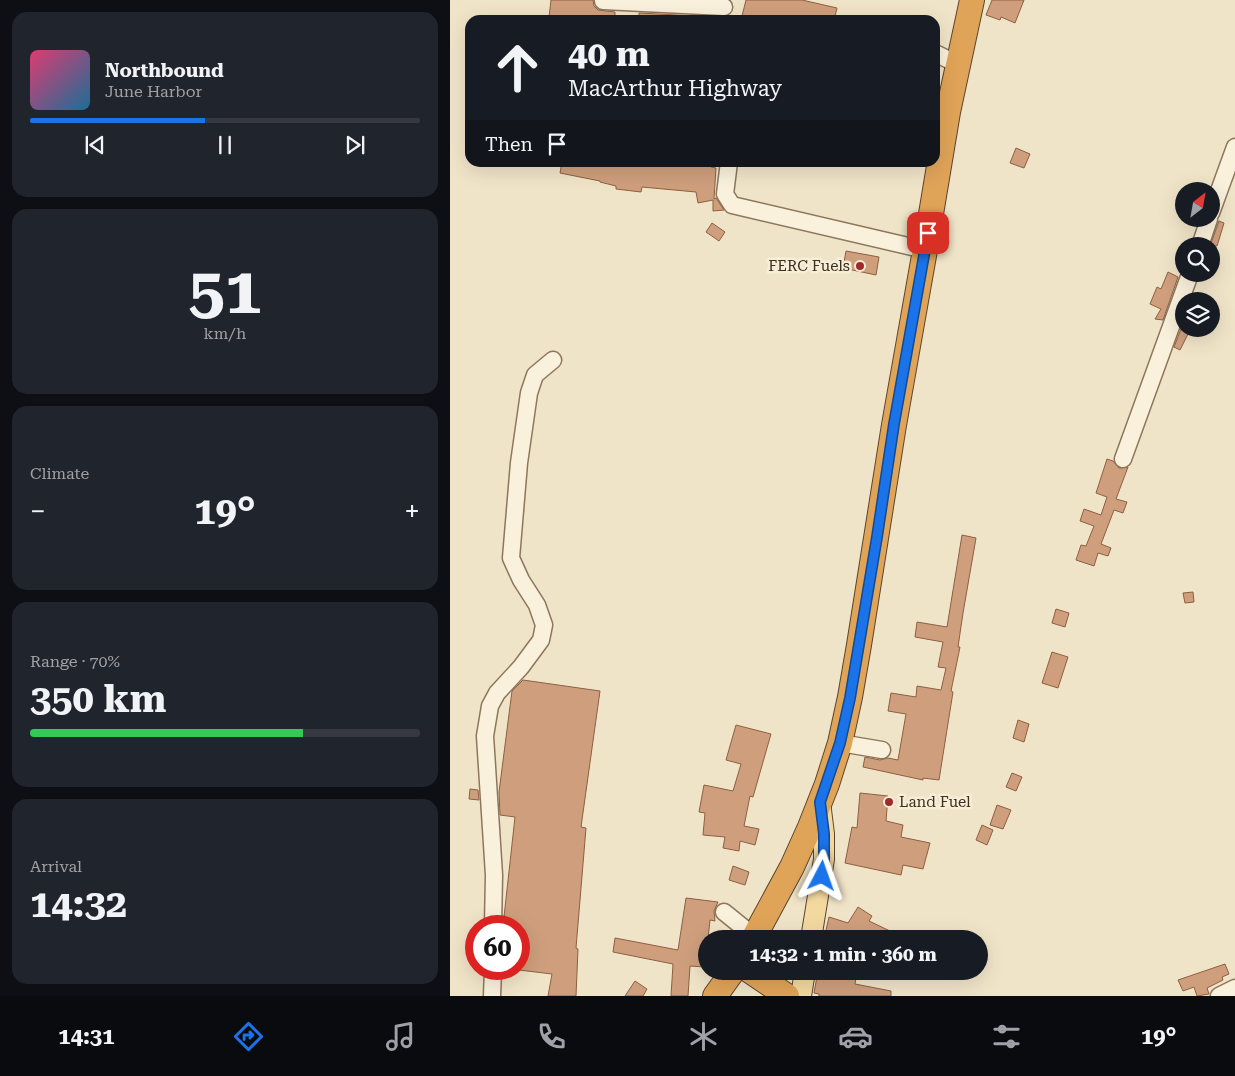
<!DOCTYPE html>
<meta charset="utf-8">
<style>
:root{--surface:#171b24;--page:#20242c;--text:#f1f3f6;--muted:#9ea1a6;--line:#363941;--accent:#1a73e8}
body{margin:0;font-family:"Roboto Serif",serif;background:var(--page);color:var(--text);height:100vh;display:flex;flex-direction:column;font-size:19px;white-space:nowrap}
*{box-sizing:border-box;margin:0}
p{font-size:16px;color:var(--muted)}
.icon{flex:none;width:28px;height:28px;fill:none;stroke:currentColor;stroke-width:2;stroke-linecap:round;stroke-linejoin:round}
.map{position:relative;flex:1;overflow:hidden}
.drawer{display:flex;flex-direction:column;gap:12px;padding:12px;background:#0d0f14;width:450px}
.drawer>*{flex:none}
.hud{position:absolute;left:15px;top:15px;width:475px;height:152px;border-radius:15px;box-shadow:0 5px 20px #0002;background:#171b24;color:var(--text);overflow:hidden}
.needle{width:32px;rotate:31deg}
.tools{position:absolute;left:725px;top:182px;display:grid;gap:10px}
.tools a{display:grid;place-items:center;width:45px;height:45px;border-radius:50%;background:var(--surface);box-shadow:0 5px 20px #0002;font-size:25px}
.speed{position:absolute;left:15px;top:915px;display:flex;gap:10px;font-size:25px;font-weight:700;text-align:center}
.speed>*{display:grid;place-content:center;width:65px;height:65px;border-radius:50%;background:var(--surface);box-shadow:0 5px 20px #0002;line-height:1}
.speed .limit{border:8px solid #d22;background:#fff;color:#111}
.pin{position:absolute;display:grid;place-items:center;width:42px;height:42px;color:#fff;margin:-21px;border-radius:10px;box-shadow:0 2px 8px #0006}
.me{position:absolute;width:55px;margin:-28px;rotate:4deg;stroke-linejoin:round;filter:drop-shadow(0 0 4px #0008)}
.turn{display:flex;align-items:center;gap:18px;height:105px;padding:0 20px;font-size:22px}
.turn .icon{width:65px;height:65px;stroke-width:2.5}
.turn b{display:block;font-size:35px;line-height:42px}
.then{display:flex;align-items:center;height:48px;padding:0 20px;background:#0003;gap:10px;font-size:19px}
.big{font-size:38px;font-weight:700;line-height:1.1}
.drawer .tile{flex:1;display:flex;flex-direction:column;justify-content:center;gap:8px;min-width:0;padding:0 18px;border-radius:15px;background:var(--page)}
.drawer .dial{align-items:center;gap:0}
.dial b{font-size:65px;line-height:1}
.song{display:flex;align-items:center;gap:15px}
.cover{width:60px;height:60px;border-radius:8px;background:linear-gradient(135deg,hsl(340 70% 55%),hsl(200 70% 35%))}
.played{height:5px;border-radius:2px;background:linear-gradient(90deg,var(--accent) 45%,var(--line) 45%)}
.keys{display:flex;justify-content:space-around;direction:ltr}
.heat{display:flex;justify-content:space-between;align-items:center;font-size:28px;direction:ltr}
.charge{height:8px;border-radius:4px;background:linear-gradient(90deg,#34c759 70%,var(--line) 0)}
.trip{position:absolute;left:248px;top:930px;width:290px;height:50px;border-radius:25px;background:var(--surface);box-shadow:0 5px 20px #0002;font-weight:700;line-height:50px;text-align:center}
.menu{display:flex;height:80px;justify-content:space-around;align-items:center;background:#090b0e;color:var(--muted)}
.menu .icon{width:35px;height:35px}
.menu .on{color:var(--accent)}
.menu b{font-size:22px;color:var(--text)}
main{display:flex;flex:1;min-height:0}
.map>svg:first-child{display:block}
.building{fill:#cf9f7d;stroke:#8d5f41}
.lines{fill:none;stroke-linecap:round;stroke-linejoin:round}
.minor-casing{stroke:#8d765c;stroke-width:19}
.major-casing{stroke:#5b4430;stroke-width:22}
.highway-casing{stroke:#5b4430;stroke-width:26}
.minor{stroke:#faf1dc;stroke-width:16}
.major{stroke:#f3d9a0;stroke-width:20}
.highway{stroke:#e0a458;stroke-width:24}
.route-casing{stroke:#114b97;stroke-width:12}
.route{stroke:#1a73e8;stroke-width:9}
.poi-dot{fill:#9e2a2b;stroke:#f7eed8;stroke-width:2}
.labels{text-anchor:middle;dominant-baseline:central;stroke-width:5;stroke-linejoin:round;paint-order:stroke}
.poi-label{font-size:15px;fill:#3d2e20;stroke:#f7eed8;text-anchor:end}
</style>
<main>
<section class="drawer">
<div class="tile">
<div class="song"><i class="cover"></i><div><b>Northbound</b><p>June Harbor</p></div></div>
<div class="played"></div>
<div class="keys"><svg class="icon" aria-label="previous" viewBox="0 0 24 24"><path d="M18 5L8 12l10 7zM5 5v14"/></svg><svg class="icon" aria-label="pause" viewBox="0 0 24 24"><path d="M8 5v14M16 5v14"/></svg><svg class="icon" aria-label="next" viewBox="0 0 24 24"><path d="M6 5l10 7-10 7zM19 5v14"/></svg></div>
</div>
<div class="tile dial"><b>51</b><p>km/h</p></div>
<div class="tile"><p>Climate</p>
<div class="heat"><a>−</a><b class="big">19°</b><a>+</a></div>
</div>
<div class="tile"><p>Range · 70%</p><b class="big">350 km</b><div class="charge"></div></div>
<div class="tile"><p>Arrival</p><b class="big">14:32</b></div>
</section>
<div class="map">
<svg width="785" height="996" viewBox="0 0 785 996">
<rect width="100%" height="100%" fill="#f0e4c8"/>
<!-- building -->
<path class="building" d="M101,0h42l1,6 4,4 17,2v8h-65l1,-3h-2z
M296,0h56l35,8 -3,12h-93z
M542,0h32l-9,23 -14,-6 -1,3 -14,-5z
M189,13l56,3v4h-56z
M566,148l14,6 -6,14 -14,-5z
M112,162h150l-1,5 5,1 -2,31 2,-1 8,12 -11,1v-11l-15,3 -2,-11 -54,-5 -1,5 -25,-3v-3l-16,-4v-1l-40,-8z
M769,221l5,2 -7,23h-7z
M262,223l13,9 -6,9 -13,-9z
M396,251l33,6 -3,18 -33,-7z
M718,272l10,5 -15,43 -8,-1 6,-10 -11,-5 7,-17 4,2z
M731,329l8,3 -9,18 -6,-3z
M657,459l6,2 6,7 9,-1 -12,32 11,3 -4,11 -9,-3 -13,34 10,4 -3,8 -10,-3 -4,13 -18,-6 5,-15 5,1 8,-20 -14,-5 4,-12 17,6 6,-18 -11,-4z
M512,535l14,3 -13,75 -5,34h2l-9,44 2,1 -14,88 -16,-2v2l-60,-13 2,-10 15,3 8,-2 10,2 8,-46 -18,-3 3,-18 25,4 1,-11 24,4 5,-22 -8,-1 5,-25 -28,-5 2,-15 30,5z
M743,592l1,10 -9,1 -2,-10z
M606,609l13,4 -4,14 -13,-4z
M602,652l16,5 -10,31 -16,-5z
M73,680l77,11 -19,136 5,1 -10,120 2,1 -2,47h-28l4,-22 -33,-4v-44h-16l12,-109 -15,-2 -1,-23 13,-101z
M568,720l11,4 -5,18 -11,-4z
M286,725l35,9 -18,63 -3,-1 -6,30 15,3 -4,16 -15,-4 -1,10 -16,-3 2,-11 -22,-2 2,-22 -6,-1 5,-27 29,6 8,-27 -15,-4z
M562,773l10,4 -6,14 -10,-4z
M20,789l8,1 1,10 -10,-1z
M410,793l28,3 -2,25 17,4 -2,12 29,6 -7,26 -20,-4 -2,10 -56,-12 7,-36 5,1z
M547,805l14,5 -8,19 -13,-4z
M532,825l11,5 -6,15 -11,-5z
M283,866l16,6 -4,13 -16,-5z
M236,898l32,4 -4,9 1,10 -5,-1 -2,19h-2l-1,28 -15,-1 -2,30h-17l2,-32 -60,-12 2,-14 63,12z
M408,907l14,9 -3,5 21,10 -3,8h-63l5,-22 19,6z
M775,964l4,10 -7,3 1,3 -16,8 2,6 -12,2 -3,-9 -11,4 -5,-11z
M368,971h39l-2,13 36,7v5h-72v-2l-5,-1z
M185,981l12,8 -4,7h-18z"/>
<g class="lines">
<defs>
<path id="minor" d="M153,1l121,6
M485,53l22,11
M279,162l-4,32 7,11 193,45
M761,213l24,-66
M750,246l9,-27
M673,459l67,-185
M390,743l42,7
M274,912l31,25
M43,926l1,-51 -9,-139 5,-30 7,-13 24,-26 20,-27 3,-15 -7,-20 -16,-25 -10,-22 8,-95 10,-70 6,-18 18,-15
M42,996l1,-27
M769,996l16,-8"/>
<path id="major" d="M361,939l13,-80v-25l-4,-32
M351,996l4,-25"/>
<path id="highway" d="M303,939l39,-72 18,-40 17,-43 13,-41 10,-46 9,-52 35,-220 31,-175 23,-138 24,-112
M300,971l37,25
M265,996l18,-25"/>
</defs>
<!-- minor casing -->
<use href="#minor" class="minor-casing"/>
<!-- major casing -->
<use href="#major" class="major-casing"/>
<!-- highway casing -->
<use href="#highway" class="highway-casing"/>
<!-- minor -->
<use href="#minor" class="minor"/>
<!-- major -->
<use href="#major" class="major"/>
<!-- highway -->
<use href="#highway" class="highway"/>
</g>
<g class="lines">
<defs>
<path id="route" d="M372,876l2,-17v-25l-4,-32 20,-59 10,-45 27,-161 17,-113 34,-191"/>
</defs>
<!-- route casing -->
<use href="#route" class="route-casing"/>
<!-- route -->
<use href="#route" class="route"/>
</g>
<!-- markers -->
<g class="poi-dot">
<circle cx="410" cy="266" r="5"/>
<circle cx="439" cy="802" r="5"/>
</g>
<g class="labels">
<!-- poi labels -->
<g class="poi-label">
<text x="400" y="266">FERC Fuels</text>
<text x="449" y="802" text-anchor="start">Land Fuel</text>
</g>
</g>
</svg>
<div class="tools">
<a><svg class="needle" viewBox="-14 -14 28 28"><path d="M0-13l5 13h-10z" fill="#e53935"/><path d="M0 13l5-13h-10z" fill="#9ea1a6"/></svg></a>
<a><svg class="icon" aria-label="search" viewBox="0 0 24 24"><circle cx="10" cy="10" r="6"/><path d="M15 15l6 6"/></svg></a>
<a><svg class="icon" aria-label="layers" viewBox="0 0 24 24"><path d="M12 4l9 5-9 5-9-5zM3 14l9 5 9-5"/></svg></a>
</div>
<div class="speed"><div class="limit">60</div></div>
<div class="pin" style="left:478px;top:233px;background:#d93025"><svg class="icon" aria-label="arrive" viewBox="0 0 24 24"><path d="M6 21V4h12l-3 4 3 4H6"/></svg></div>
<svg class="me" style="left:372px;top:876px" viewBox="-20 -20 40 40"><path d="M0-17L14 15 0 8-14 15z" fill="#1a73e8" stroke="#fff" stroke-width="4"/></svg>
<div class="trip">14:32 · 1 min · 360 m</div>
<div class="hud">
<div class="turn"><svg class="icon" aria-label="ahead" viewBox="0 0 24 24"><path d="M12 20V5M6 11l6-6 6 6"/></svg><div><b>40 m</b>MacArthur Highway</div></div>
<div class="then">Then<svg class="icon" aria-label="arrive" viewBox="0 0 24 24"><path d="M6 21V4h12l-3 4 3 4H6"/></svg></div>
</div>
</div>
</main>
<nav class="menu">
<b>14:31</b>
<svg class="icon on" aria-label="directions" viewBox="0 0 24 24"><path d="M12 3l9 9-9 9-9-9zM9 14v-3h6M13 9l2 2-2 2"/></svg>
<svg class="icon" aria-label="music" viewBox="0 0 24 24"><path d="M9 18V5l10-2v13"/><circle cx="6" cy="18" r="3"/><circle cx="16" cy="16" r="3"/></svg>
<svg class="icon" aria-label="phone" viewBox="0 0 24 24"><path d="M5 4h4l2 5-3 2q2 4 5 5l2-3 5 2v4C11 20 4 13 5 4z"/></svg>
<svg class="icon" aria-label="climate" viewBox="0 0 24 24"><path d="M12 3v18M4 7l16 10M4 17L20 7"/></svg>
<svg class="icon" aria-label="car" viewBox="0 0 24 24"><path d="M5 17H2v-5l4-1 3-4h7l3 4 3 1v5h-3M9 17h6M6 11h13"/><circle cx="7" cy="17" r="2"/><circle cx="17" cy="17" r="2"/></svg>
<svg class="icon" aria-label="filters" viewBox="0 0 24 24"><path d="M4 7h16M4 17h16"/><circle cx="9" cy="7" r="2"/><circle cx="15" cy="17" r="2"/></svg>
<b>19°</b>
</nav>
